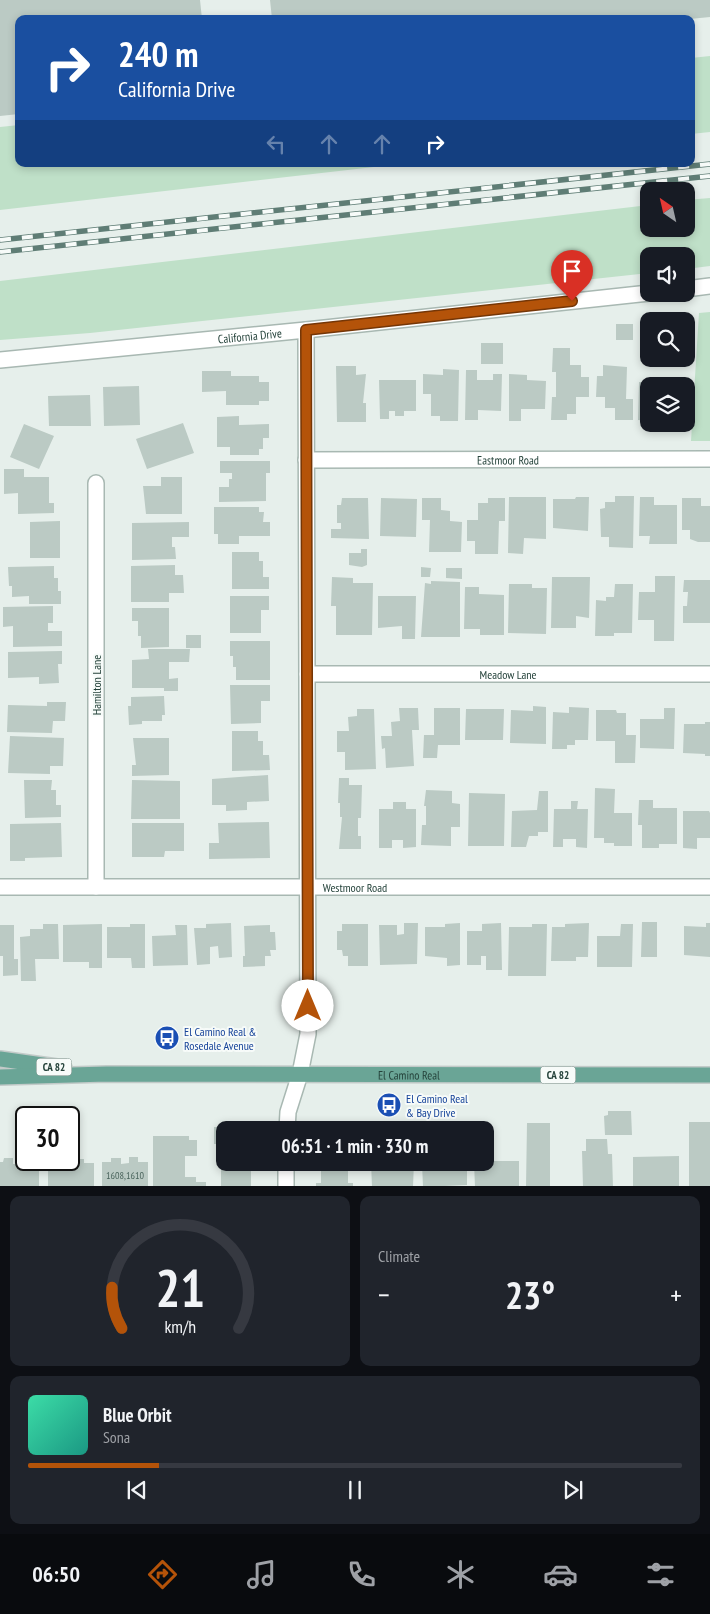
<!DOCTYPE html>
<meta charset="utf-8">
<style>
:root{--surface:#171b24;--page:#20242c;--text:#f1f3f6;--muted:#9ea1a6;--line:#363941;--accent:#b45309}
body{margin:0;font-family:"PT Sans Narrow",sans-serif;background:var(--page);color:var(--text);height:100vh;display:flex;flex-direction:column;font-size:19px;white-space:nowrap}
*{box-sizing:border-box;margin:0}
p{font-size:16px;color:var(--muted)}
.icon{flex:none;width:28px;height:28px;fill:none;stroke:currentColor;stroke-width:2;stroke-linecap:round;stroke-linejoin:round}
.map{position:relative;height:1186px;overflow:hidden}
.side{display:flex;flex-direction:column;gap:10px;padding:10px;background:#0d0f14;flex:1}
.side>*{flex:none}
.banner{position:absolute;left:15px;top:15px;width:680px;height:152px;border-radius:10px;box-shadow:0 2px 8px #0003;background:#1a4fa0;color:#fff;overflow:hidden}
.needle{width:32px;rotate:326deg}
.tools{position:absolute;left:640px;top:182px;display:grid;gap:10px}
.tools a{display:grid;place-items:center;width:55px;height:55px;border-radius:10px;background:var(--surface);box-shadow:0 2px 8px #0003;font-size:25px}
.speed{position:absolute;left:15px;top:1106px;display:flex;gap:10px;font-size:25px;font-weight:700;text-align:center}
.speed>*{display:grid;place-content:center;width:65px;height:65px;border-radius:50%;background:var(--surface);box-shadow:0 2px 8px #0003;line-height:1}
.speed .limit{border:2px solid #111;border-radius:8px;background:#fff;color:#111}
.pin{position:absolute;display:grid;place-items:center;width:42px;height:42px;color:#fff;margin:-51px -21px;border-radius:50% 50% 50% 0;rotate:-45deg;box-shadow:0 0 5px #0007}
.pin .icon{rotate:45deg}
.me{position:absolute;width:55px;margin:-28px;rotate:0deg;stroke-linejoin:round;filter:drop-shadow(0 0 4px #0008)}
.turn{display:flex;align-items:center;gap:18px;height:105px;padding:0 20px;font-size:22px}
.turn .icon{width:65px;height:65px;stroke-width:2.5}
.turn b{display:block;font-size:35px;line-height:42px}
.lanes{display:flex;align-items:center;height:48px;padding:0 20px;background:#0003;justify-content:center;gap:25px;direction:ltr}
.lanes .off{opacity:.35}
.big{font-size:38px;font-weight:800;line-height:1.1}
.side .widget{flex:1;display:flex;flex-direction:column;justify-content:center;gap:8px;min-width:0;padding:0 18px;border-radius:10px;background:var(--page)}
.side .dial{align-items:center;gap:0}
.dial svg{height:130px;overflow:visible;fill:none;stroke:var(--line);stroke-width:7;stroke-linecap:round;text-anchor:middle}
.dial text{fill:var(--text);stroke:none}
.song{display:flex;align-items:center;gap:15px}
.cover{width:60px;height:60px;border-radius:8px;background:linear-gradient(135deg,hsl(160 70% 55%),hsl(170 70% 35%))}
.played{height:5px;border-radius:2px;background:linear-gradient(90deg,var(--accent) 20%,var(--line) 20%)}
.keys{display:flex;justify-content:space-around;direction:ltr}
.heat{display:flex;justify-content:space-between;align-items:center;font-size:28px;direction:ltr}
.side .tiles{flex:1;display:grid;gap:10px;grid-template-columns:1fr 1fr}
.widget:last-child{grid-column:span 2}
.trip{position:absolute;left:216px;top:1121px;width:278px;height:50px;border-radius:10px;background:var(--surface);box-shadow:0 2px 8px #0003;font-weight:800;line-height:50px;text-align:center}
.tab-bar{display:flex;height:80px;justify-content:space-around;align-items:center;background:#090b0e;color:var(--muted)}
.tab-bar .icon{width:35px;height:35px}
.tab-bar .active{color:var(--accent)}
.tab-bar b{font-size:22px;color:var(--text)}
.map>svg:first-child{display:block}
.green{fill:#bfe0c8}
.building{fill:#bbcac4}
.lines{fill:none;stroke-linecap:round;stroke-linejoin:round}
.minor-casing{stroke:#a8b8b2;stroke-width:18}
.tertiary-casing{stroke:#a8b8b2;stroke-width:18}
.primary-casing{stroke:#c2cac8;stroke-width:18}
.minor{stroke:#fff;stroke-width:15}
.tertiary{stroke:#fff;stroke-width:15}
.primary{stroke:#6aa596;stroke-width:15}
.rail-casing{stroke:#5f7d75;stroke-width:5.5}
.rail{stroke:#f7fbf9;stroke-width:4;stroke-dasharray:11;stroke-linecap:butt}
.route-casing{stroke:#753606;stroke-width:12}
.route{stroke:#b45309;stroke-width:9}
.labels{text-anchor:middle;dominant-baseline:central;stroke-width:4;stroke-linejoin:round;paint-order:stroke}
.number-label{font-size:10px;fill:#4a645c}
.shield{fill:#f7fbf9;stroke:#637a73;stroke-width:1}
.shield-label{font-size:11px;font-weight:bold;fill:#24423a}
.street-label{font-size:12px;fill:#24423a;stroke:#f7fbf9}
.transit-label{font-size:12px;fill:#164399;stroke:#f7fbf9;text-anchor:start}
</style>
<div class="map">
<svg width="710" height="1187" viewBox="0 0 710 1187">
<rect width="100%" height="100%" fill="#e6efeb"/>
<!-- green -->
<path class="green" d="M710,56v76l-19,2v-76z
M19,125v39h381l-400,46v-83z
M710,198v68l-24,3v-13h-37v17l-559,60 -90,7v-59l649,-76v24h37v-29z
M710,312v129h-19l8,-128z"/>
<!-- building -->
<path class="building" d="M0,0h200l2,19h-183v95l-19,2z
M270,0h440v17l-20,2h-418z
M616,324h17v16h-17z
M481,343h22v21h-22z
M553,348h17v17h11v12h8v20h-13v17h-9v6h-16l1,-23h4v-25h-4z
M603,365l24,2 -1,32h7v21h-18v-12h-10v-11h-9l1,-21h6z
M336,366h20v9l10,-1 -3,29h3v19h-29z
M443,369l16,1 -1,51h-18v-5h-9v-22h-8v-20l20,1z
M466,370h11v10h16v-6h9l-1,37 -23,-1v10h-13z
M202,371h29v5h28v6h10v19h-10v4h-33v-14l-24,1z
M509,374l18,1v5l19,1 -1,28h-24v12h-12z
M379,380h37v31h-12v5h-9v-5h-6v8h-9z
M639,382h15v4h-5v35l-11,-1z
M139,386l1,39 -36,1 -1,-39z
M90,395l1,31h-42l-1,-30z
M239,416v9l30,-1v14h-6v11h-4v6h-29v-8h-13v-30z
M183,423l11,30 -47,16 -11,-30z
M24,424l30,12 -15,33 -29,-12z
M220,461h50v12h-4v28l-47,1v-15h10v-8h3v-6h-12z
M4,469h20v8h25v26h5v10l-36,1v-21l-14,1z
M161,477h21v37h-36l-3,-28h18z
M615,496h19l-1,52 -24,-1v-10h-8l-1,-28 5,-1v-6h10z
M509,497h37v42l-22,-1 -1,16 -15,-1z
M576,497h13l-1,34 -35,-3v-29h22z
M640,497h14v8h23v39h-28l1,-8h-11z
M342,498h26l1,41 -38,-1v-9h10v-6h-4v-18h4z
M381,498l36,1 -1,38 -36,-1z
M422,498h19v12l9,1v10l12,1 -1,30h-32l1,-32h-8z
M488,498h17v23h-6l-1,33h-23v-13h-8v-21h11v-17h10z
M682,498h19v8h9v36h-12l-8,-3v-9h-8z
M214,507h45v5h5l-1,10h7v14h-31v8h-21v-10h-4z
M60,521v37h-30v-36z
M189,522v15h-17v10h3l1,12 -44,1v-37z
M361,549h6v16l-5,2 -13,-2v-12h12z
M232,552h27v9h4v16h6v12h-37z
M175,565v10h8l1,18h-15v9h-38v-36z
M54,566v12h4v13h3v13h-32v-8l-17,1v-11h-3l-1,-19z
M421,567l10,1 -1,9h-9z
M446,568h16v11l-16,-1z
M655,576h20l-1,65h-20v-21h-16l1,-28h16z
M332,577l21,1v5h20l-1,52h-36v-29h-5z
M552,577h38l-1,41 -13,-2v12h-25z
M684,580h26v43h-27v-17h4l1,-14h-5z
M431,581l29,1v55h-39l4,-54 6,1z
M509,584h23v4h15l-1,46 -38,-1z
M615,584h18l-1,49h-18v3h-19l1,-36 10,1v-4h8z
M465,587h14v7l25,1v40h-24v-6h-16z
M230,596h39v14h-8v23h-31z
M378,596h38l-1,43h-13v-13l-24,2z
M53,606v17h-5v8h14v15l-49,1v-21l-10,1v-20z
M132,608h37v39l-28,1v-12h-3v-15h-6z
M186,635h15v13h-15z
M230,641h40v39h-34v-13h-3v-11h-3z
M148,649h42l-1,13h-20v17l9,-1v13h-14v-3h-32v-28l17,-1z
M62,651v13h-4l1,19 -20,1v-7l-31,1v-26z
M230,685h40v16h-9v22l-30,1z
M164,696l1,19h-3v6h-20v3l-13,1 -1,-19h3v-9z
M47,702h19l-1,19h-12l-1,12 -45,-1 1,-27 39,1z
M533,706l13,1v37l-36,-1 1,-33 22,1z
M569,707l20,1 -1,32h-13v5h-8v4h-15l1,-37 16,1z
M399,708h19l1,22h-7l2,36 -28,2 -1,-20 -3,1 -1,-13h11l-1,-14 9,-1z
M434,708h26v37h-22l-1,13h-14l1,-23h10z
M664,708h11l-1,41 -34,-1v-29h24z
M357,709h17l2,60 -31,1v-18h-8v-21h12l-1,-14 9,-1z
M466,709h38l-1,31h-38z
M596,710h20l1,3h9v22h10l-1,28h-20v-22h-19z
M705,722h5v34h-5v-2l-22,-1 1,-29h21z
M232,731h26v10h5v14h6l1,15 -38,1z
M10,736l54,2 -1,28h-13v8l-42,-1z
M133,738h36v37l-37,1v-11h4z
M268,775l1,26 -22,1v8l-21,1v-6h-14v-26z
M339,778h10v7h13l-1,33h-3v18h3v13h-22l3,-32h-2v-14h-2z
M24,780h28l-1,10h5v15h5v12l-36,1z
M132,780l48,1v38h-49z
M595,788l20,1 -1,24h18v33h-18v-3h-10v-5h-10z
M426,790l26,1v12l8,1v23h-9v19l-30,-1 1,-20h4v-19h-2z
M539,791h9v41h-10v4h-9l-3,11h-15l1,-36 25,-1z
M469,793l36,1 -1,52h-36z
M639,800h14v8h24v36h-18v4h-17v-23h-4z
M571,801h7l-1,8h11l-1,39 -11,-1v-8h-13v8h-10l1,-38h17z
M393,802h13v7h10v38l-13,1v-8h-11v8h-13v-39h14z
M683,811h26l1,2v25h-13v11l-14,-1z
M269,822l1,36 -61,1v-16h10l-1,-20z
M61,823l1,34 -37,1v3h-15v-37z
M132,823h52v28h-19l-1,6h-32z
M642,922h15v35h-16z
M231,923l1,34 -13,1 -1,-12 -8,1v17l-13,1 -3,-37h12v-4z
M404,923h14l-1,41 -37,1 -1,-40h18v10l7,-1z
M460,923v42l-13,1v-8l-22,-2v-29h20v-3z
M501,923l1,47h-16v-14h-5v9h-14v-34h15v-7z
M589,923l-1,34h-12v4h-25l1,-34h13v-3z
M706,923h4v34l-26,-2v-29l22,1z
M43,924h15l1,35h-24l1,22h-15l-1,-44 10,-1v-7h13z
M102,924v44h-13v-6h-26v-37z
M130,924h15v44h-13l-1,-10h-24v-31h23z
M342,924h26v42h-20v-10h-5l-1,-6h-5v-19h5z
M532,924h15l-1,52h-38l1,-49h23z
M621,924h12l-1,43h-35v-31h23z
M0,925h14v34h4v16l-15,1v-20h-3z
M175,925h12l1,40 -35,1 -1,-30 24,-1z
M270,925v7h5l1,18h-6l1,6h-6v10l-22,1v-11h2l-1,-30z
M608,1111h23l1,24h-27l-1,-19 4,-1z
M689,1122h21v65h-21z
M527,1123h23v64h-24z
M214,1127l40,1v2h-29v32h26v25h-30v-43h-7z
M353,1127v3h-37v-2z
M153,1136h36v4h8v16h-12v21h11v5h10v5h-53z
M586,1139h21l1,15h4l1,33h-30l-1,-36h4z
M679,1156v31h-46v-30z
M129,1157h9v5h10v25h-46v-25h9v-4h10v6l8,-1z
M4,1158h9v6h9v-6l9,2v2h8v25h-39v-25h3z
M75,1159h9v4h10v24h-46v-24h9v-3l18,3z
M485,1161h34v26h-44l-1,-25z
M321,1162h27v21h5v4h-37v-4h5z
M371,1162h43l-1,25h-41z
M422,1163h45v22l-44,2z"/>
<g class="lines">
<defs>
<g id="minor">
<path id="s1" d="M306,460l404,-1"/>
<path id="s2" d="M307,674h403"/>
<path id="s3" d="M0,887h710"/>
<path d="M96,887v-404"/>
<path d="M287,1130l1,-18 12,-38 8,-40 -2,-704"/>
<path d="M286,1187v-25"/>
</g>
<g id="tertiary">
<path d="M686,289l24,-3"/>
<path id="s4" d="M0,360l306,-30 343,-37"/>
</g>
<g id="primary">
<path d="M0,1059l64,9"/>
<path id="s5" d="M0,1077l107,-3 603,1"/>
</g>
</defs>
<!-- minor casing -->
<use href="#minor" class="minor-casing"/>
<!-- tertiary casing -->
<use href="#tertiary" class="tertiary-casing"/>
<!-- primary casing -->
<use href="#primary" class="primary-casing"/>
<!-- minor -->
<use href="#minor" class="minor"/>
<!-- tertiary -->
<use href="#tertiary" class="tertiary"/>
<!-- primary -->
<use href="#primary" class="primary"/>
<defs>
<path id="rail" d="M0,240l710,-76
M0,252l710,-76"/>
</defs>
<!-- rail casing -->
<use href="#rail" class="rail-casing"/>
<!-- rail -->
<use href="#rail" class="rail"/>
</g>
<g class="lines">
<defs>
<path id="route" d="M308,1006l-2,-676 266,-29"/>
</defs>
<!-- route casing -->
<use href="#route" class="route-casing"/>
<!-- route -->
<use href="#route" class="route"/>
</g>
<!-- icons -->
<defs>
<symbol id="bus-disc" viewBox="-11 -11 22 22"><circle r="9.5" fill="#1a4fb4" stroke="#f7fbf9"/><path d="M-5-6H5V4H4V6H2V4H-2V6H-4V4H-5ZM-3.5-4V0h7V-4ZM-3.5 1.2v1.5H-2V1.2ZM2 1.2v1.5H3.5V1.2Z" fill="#fff"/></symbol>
</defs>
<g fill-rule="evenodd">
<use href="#bus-disc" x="153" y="1024" width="28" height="28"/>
<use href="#bus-disc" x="375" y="1091" width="28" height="28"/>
</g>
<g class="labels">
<!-- number labels -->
<g class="number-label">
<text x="125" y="1175">1608,1610</text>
</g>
<!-- shield labels -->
<g class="shield">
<rect x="36.5" y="1058.5" width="35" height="17" rx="4"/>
<rect x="540.5" y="1066.5" width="35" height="17" rx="4"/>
</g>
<g class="shield-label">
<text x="54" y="1067">CA 82</text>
<text x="558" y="1075">CA 82</text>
</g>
<!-- street labels -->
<g class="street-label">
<text stroke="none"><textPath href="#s4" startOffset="251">California Drive</textPath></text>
<text stroke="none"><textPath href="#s1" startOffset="202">Eastmoor Road</textPath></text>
<text stroke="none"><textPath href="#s2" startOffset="201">Meadow Lane</textPath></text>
<text transform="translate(96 685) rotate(-90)">Hamilton Lane</text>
<text stroke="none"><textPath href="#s3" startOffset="355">Westmoor Road</textPath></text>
<text stroke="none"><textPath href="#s5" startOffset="409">El Camino Real</textPath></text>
</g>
<!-- transit labels -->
<g class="transit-label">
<text x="184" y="1031">El Camino Real &amp;<tspan x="184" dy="14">Rosedale Avenue</tspan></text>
<text x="406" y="1098">El Camino Real<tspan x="406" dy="14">&amp; Bay Drive</tspan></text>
</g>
</g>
</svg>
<div class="tools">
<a><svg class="needle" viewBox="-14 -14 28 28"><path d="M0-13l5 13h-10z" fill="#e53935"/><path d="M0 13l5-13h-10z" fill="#9ea1a6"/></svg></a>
<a><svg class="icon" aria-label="sound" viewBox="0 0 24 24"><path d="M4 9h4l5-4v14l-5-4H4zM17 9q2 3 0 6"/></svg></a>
<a><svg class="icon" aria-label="search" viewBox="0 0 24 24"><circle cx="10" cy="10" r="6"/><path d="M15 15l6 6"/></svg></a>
<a><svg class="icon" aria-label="layers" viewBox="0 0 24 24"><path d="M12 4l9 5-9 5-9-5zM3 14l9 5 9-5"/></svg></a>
</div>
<div class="speed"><div class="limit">30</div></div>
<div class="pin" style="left:572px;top:301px;background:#d93025"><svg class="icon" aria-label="arrive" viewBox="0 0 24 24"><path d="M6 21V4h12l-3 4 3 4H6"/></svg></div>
<svg class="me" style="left:308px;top:1006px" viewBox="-20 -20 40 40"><circle r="19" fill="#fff"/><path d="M0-13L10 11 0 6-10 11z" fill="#b45309"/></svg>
<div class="trip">06:51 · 1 min · 330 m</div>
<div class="banner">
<div class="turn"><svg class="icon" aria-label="right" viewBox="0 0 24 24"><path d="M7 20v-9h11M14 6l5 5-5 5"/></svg><div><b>240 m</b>California Drive</div></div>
<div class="lanes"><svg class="icon off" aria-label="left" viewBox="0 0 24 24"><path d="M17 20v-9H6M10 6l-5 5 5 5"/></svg><svg class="icon off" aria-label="ahead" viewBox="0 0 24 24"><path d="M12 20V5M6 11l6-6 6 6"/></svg><svg class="icon off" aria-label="ahead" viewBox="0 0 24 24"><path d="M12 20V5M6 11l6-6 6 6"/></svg><svg class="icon" aria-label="right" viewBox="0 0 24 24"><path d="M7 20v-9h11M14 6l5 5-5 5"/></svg></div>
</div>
</div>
<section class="side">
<div class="tiles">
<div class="widget dial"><svg viewBox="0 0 100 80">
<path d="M14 69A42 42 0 1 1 86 69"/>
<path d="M14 69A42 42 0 0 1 8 44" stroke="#b45309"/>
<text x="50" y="56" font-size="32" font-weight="700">21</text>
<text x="50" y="72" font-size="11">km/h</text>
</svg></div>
<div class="widget"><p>Climate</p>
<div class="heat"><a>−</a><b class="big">23°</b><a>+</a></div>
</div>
<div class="widget">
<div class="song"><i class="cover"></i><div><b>Blue Orbit</b><p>Sona</p></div></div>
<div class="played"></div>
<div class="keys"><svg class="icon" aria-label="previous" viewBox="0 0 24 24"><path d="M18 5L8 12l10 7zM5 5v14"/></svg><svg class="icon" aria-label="pause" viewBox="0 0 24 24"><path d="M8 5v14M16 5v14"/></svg><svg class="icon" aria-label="next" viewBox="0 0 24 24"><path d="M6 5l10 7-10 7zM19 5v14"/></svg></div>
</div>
</div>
</section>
<nav class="tab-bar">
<b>06:50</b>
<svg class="icon active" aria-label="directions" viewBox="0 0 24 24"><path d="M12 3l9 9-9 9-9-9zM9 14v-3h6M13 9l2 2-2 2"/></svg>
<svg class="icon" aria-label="music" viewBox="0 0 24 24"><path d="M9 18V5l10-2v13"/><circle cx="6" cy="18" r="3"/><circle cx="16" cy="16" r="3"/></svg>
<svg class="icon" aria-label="phone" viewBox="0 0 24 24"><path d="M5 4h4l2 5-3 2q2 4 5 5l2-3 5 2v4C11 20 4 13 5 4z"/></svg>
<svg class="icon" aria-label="climate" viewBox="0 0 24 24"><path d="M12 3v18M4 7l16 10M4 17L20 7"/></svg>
<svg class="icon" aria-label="car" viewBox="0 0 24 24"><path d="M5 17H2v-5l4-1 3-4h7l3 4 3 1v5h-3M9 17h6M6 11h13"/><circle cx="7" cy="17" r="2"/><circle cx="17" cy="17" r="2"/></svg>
<svg class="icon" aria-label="filters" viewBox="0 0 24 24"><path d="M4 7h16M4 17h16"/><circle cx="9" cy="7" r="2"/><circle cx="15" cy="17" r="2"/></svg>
</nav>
